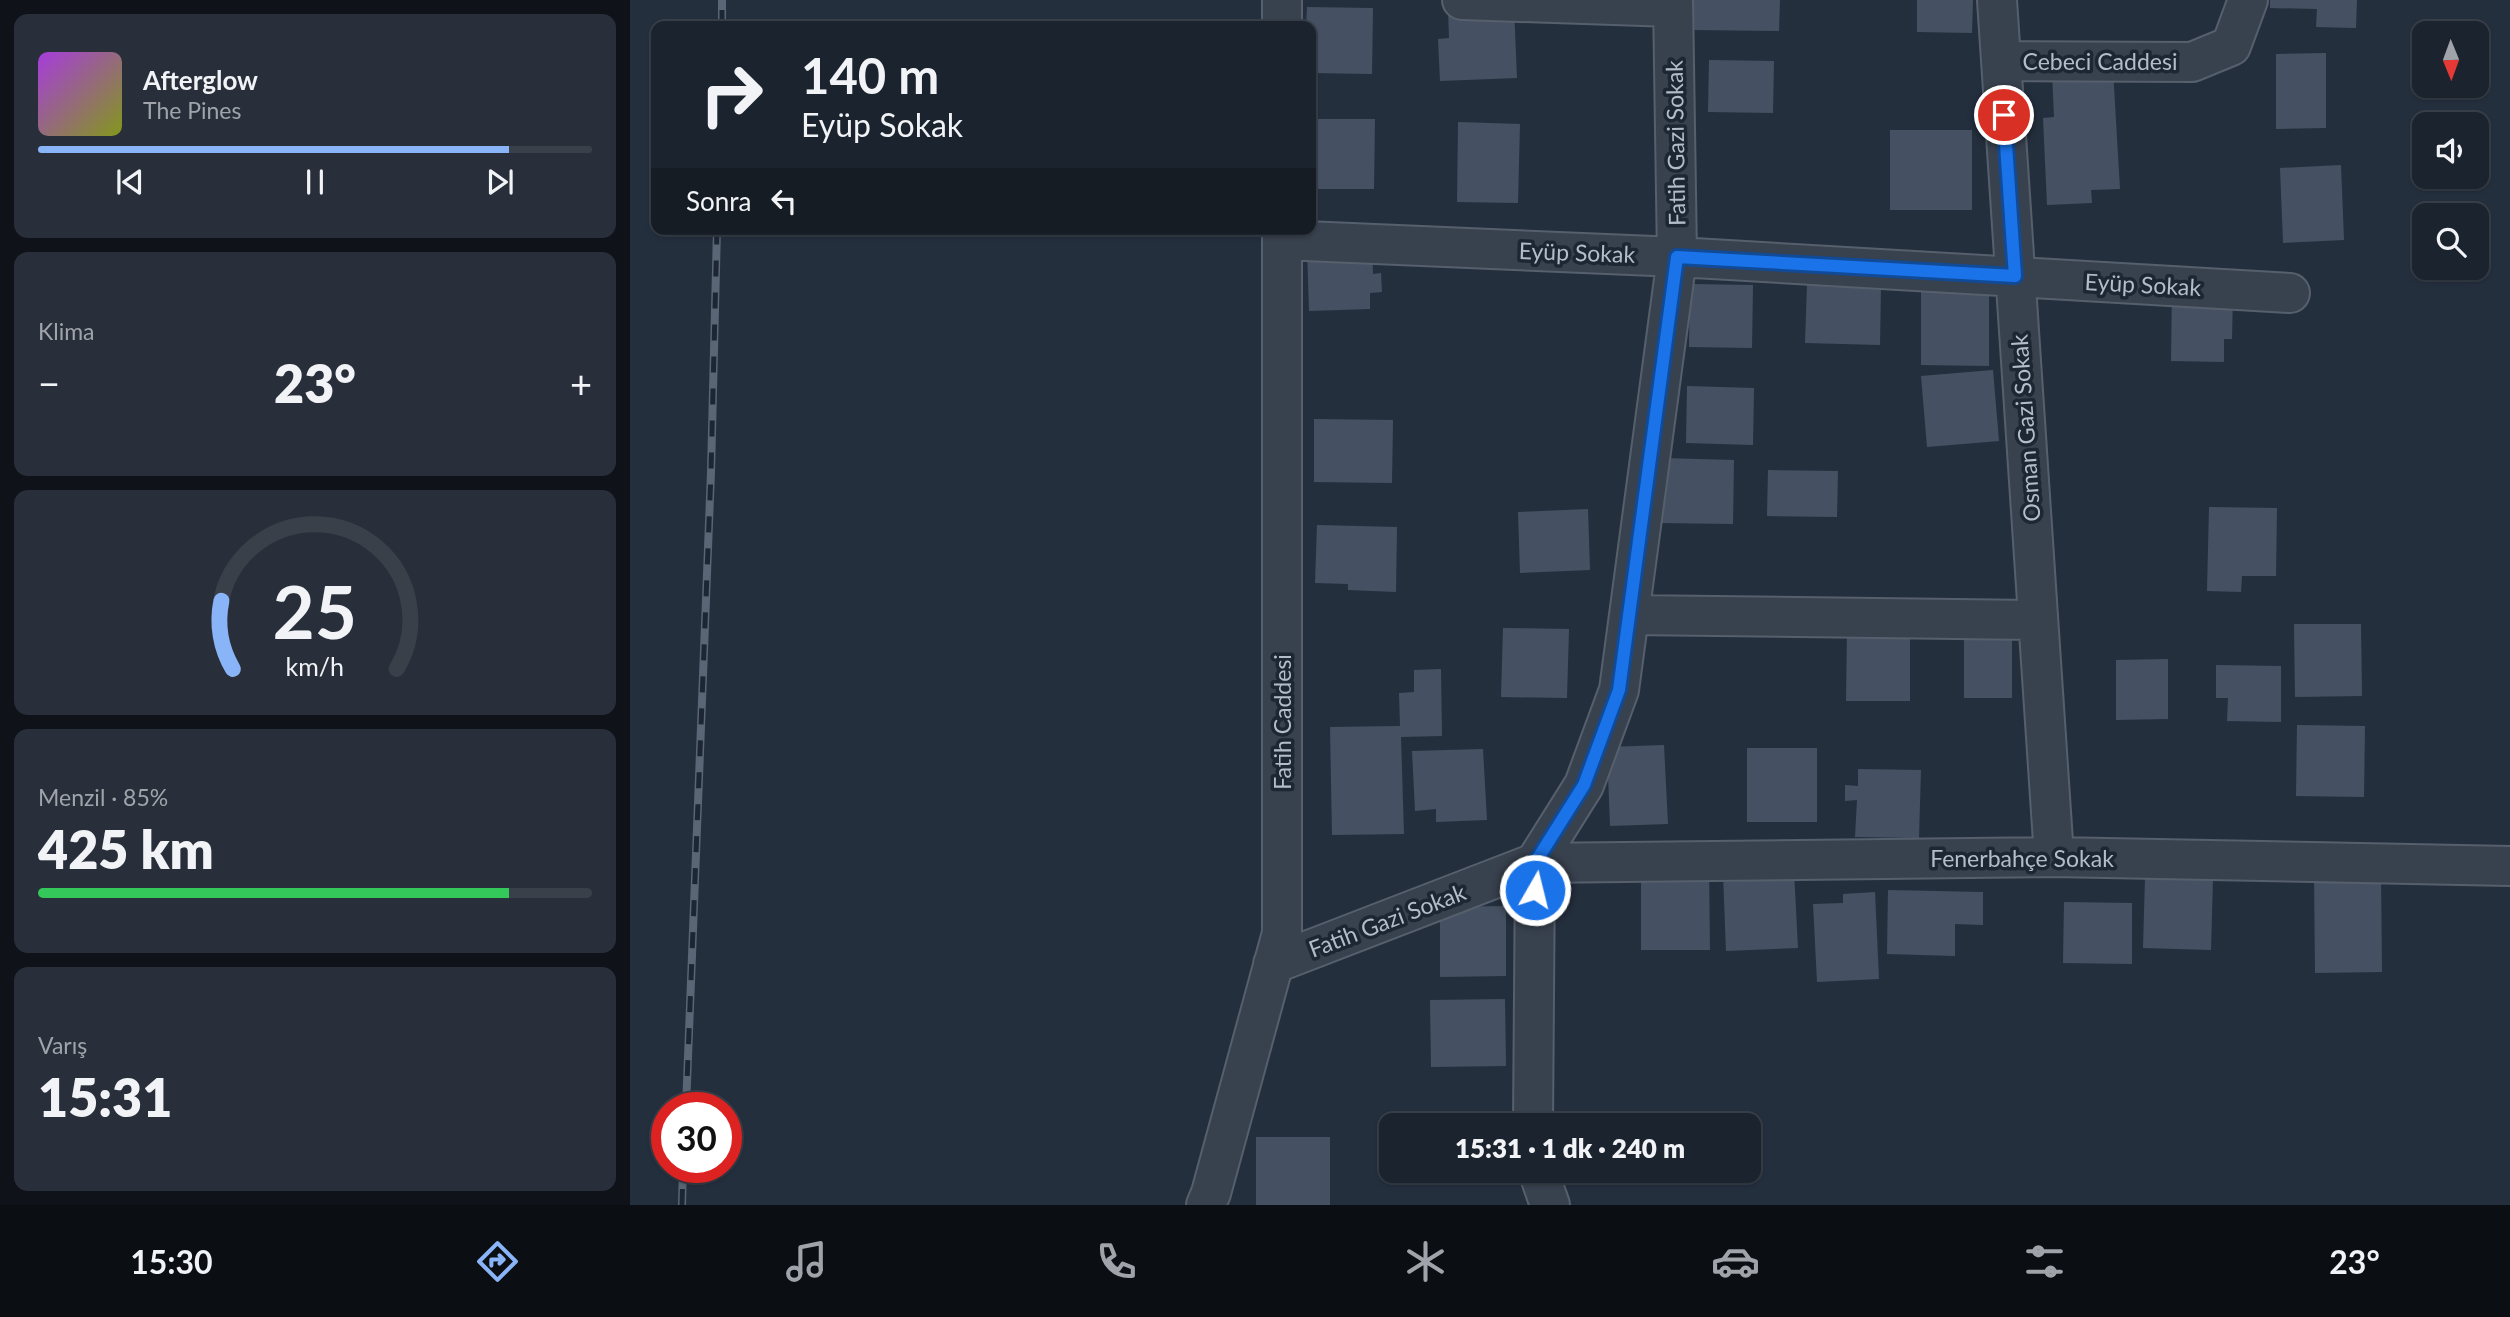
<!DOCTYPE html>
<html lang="tr">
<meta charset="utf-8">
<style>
:root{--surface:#1b232e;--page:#282f3a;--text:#f1f3f6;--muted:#a0a4aa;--line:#39404a;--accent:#8ab4f8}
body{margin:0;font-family:Lato,sans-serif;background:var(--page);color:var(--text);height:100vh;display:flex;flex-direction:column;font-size:26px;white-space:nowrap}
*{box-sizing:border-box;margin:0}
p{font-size:23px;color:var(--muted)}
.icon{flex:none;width:38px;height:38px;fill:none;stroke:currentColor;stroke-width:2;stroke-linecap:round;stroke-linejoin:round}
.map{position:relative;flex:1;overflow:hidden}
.drawer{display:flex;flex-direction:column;gap:14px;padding:14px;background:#0f1319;width:630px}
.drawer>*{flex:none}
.guide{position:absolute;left:21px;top:21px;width:665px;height:214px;border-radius:14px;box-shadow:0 2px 5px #0004,0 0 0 2px var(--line);background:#1b232e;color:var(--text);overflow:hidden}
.needle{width:46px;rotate:179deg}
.fabs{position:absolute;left:1782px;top:21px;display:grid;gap:14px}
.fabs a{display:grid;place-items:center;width:77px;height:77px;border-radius:14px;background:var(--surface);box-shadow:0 2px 5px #0004,0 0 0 2px var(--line);font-size:35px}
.speed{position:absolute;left:21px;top:1092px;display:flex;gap:14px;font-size:35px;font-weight:700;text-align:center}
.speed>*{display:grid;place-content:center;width:91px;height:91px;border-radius:50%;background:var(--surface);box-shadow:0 2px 5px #0004,0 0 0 2px var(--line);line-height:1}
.speed .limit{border:10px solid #d22;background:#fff;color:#111}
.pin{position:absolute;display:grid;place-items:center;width:60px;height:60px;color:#fff;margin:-30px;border:4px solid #fff;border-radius:50%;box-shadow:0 2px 7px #0007}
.me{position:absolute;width:77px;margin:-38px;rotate:8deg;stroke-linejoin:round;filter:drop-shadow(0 0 5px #0008)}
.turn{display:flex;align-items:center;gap:24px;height:147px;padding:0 35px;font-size:32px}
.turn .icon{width:91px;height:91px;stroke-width:2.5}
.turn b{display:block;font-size:49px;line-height:60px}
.then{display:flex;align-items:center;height:66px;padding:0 35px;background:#0003;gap:14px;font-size:26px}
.big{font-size:52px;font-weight:800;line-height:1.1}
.drawer .widget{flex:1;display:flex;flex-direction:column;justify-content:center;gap:10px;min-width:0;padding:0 24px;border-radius:14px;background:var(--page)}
.drawer .dial{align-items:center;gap:0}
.dial svg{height:182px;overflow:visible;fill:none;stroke:var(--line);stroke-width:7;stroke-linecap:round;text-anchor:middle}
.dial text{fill:var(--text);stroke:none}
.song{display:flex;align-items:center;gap:21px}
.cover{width:84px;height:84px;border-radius:10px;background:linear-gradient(135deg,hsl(280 70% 55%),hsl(70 70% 35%))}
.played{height:7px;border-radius:4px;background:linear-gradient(90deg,var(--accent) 85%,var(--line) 85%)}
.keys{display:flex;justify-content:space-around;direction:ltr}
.heat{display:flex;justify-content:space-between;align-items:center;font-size:38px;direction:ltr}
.charge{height:10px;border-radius:5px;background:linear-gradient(90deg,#34c759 85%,var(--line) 0)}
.trip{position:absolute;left:749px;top:1113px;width:382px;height:70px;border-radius:14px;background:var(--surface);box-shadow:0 2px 5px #0004,0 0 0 2px var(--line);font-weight:800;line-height:70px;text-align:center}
.dock{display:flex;height:112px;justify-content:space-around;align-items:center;background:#0b0e12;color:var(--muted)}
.dock .icon{width:49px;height:49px}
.dock .selected{color:var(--accent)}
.dock b{font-size:32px;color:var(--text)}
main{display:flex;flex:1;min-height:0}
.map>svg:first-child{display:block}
.building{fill:#455162}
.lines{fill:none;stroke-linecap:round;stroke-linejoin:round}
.minor-casing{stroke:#565f6c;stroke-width:42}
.minor{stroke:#38414e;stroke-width:38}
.rail-casing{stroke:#5a6575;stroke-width:8}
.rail{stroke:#1d2633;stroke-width:5;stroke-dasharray:16;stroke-linecap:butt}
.route-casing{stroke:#114b97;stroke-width:18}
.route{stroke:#1a73e8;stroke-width:12}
.labels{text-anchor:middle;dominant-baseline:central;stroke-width:7;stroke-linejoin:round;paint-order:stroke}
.street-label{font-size:23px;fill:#b4bcc9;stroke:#1d2633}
</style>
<main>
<section class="drawer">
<div class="widget">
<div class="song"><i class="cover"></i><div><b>Afterglow</b><p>The Pines</p></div></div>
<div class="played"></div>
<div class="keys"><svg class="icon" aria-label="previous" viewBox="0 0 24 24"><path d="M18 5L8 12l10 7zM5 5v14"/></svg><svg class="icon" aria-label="pause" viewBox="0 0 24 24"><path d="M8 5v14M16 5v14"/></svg><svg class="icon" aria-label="next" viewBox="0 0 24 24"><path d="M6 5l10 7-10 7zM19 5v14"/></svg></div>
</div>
<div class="widget"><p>Klima</p>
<div class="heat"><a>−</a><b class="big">23°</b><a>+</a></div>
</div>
<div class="widget dial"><svg viewBox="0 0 100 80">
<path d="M14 69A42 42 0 1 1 86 69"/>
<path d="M14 69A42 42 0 0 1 9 39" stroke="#8ab4f8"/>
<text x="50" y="56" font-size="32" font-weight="700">25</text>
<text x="50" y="72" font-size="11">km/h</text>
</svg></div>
<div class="widget"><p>Menzil · 85%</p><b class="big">425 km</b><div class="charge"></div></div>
<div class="widget"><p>Varış</p><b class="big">15:31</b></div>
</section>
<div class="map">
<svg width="1880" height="1205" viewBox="0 0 1880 1205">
<rect width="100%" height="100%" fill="#242f3e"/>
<!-- building -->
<path class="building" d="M1064,0h86l-1,31 -85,-1z
M1287,0h56l-1,33 -55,-1z
M1640,0h87l-1,28 -40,-1 1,-18 -47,-1z
M677,7l66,1 -1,66 -61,-1v-47h-5z
M884,7l3,71 -77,3 -2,-42 11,-1 -1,-28z
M1696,53v75l-50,1v-75z
M1079,60l65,1 -1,52 -65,-1z
M1483,70l7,119 -29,1 1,13 -45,2 -4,-87 11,-1 -2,-44z
M685,119h60l-1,70h-60z
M828,122l62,2 -2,79 -61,-1z
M1260,130h82v80h-82z
M1711,165l3,75 -61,3 -3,-75z
M742,246l1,28 8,-1 1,19 -12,1v16l-61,2 -2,-63z
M1060,284l63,1 -1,63 -63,-1z
M1177,284l74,1 -1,60 -75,-2z
M1542,289l61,2 -1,48h-8v23l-53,-1z
M1291,291l68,1v74l-68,-1z
M1363,370l6,71 -72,6 -6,-71z
M1057,386l67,2 -1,57 -67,-2z
M684,419l79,1 -1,63 -78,-1z
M1032,458l72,2 -1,64 -73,-1z
M1138,470l70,1 -1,46 -70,-1z
M1579,507l68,1 -1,68h-34l-1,16 -34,-1z
M958,509l2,61 -70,3 -2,-61z
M687,525l80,2 -1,65 -48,-2v-6l-33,-1z
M1664,624h67l1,72 -67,1z
M873,628l66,1 -2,69 -66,-1z
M1217,630h63v71h-64z
M1334,635l48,1v62h-48z
M1538,659v60l-52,1v-60z
M1586,665l65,1v56l-54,-1 1,-23h-12z
M811,669l1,67 -41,1 3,97 -72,1 -2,-108 70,-1 -1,-33 15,-1v-22z
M1667,725l68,1 -1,71 -68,-1z
M1034,745l4,79 -58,2 -3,-79z
M1117,748h70v74h-70z
M853,749l4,71 -51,2v-13l-21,2 -3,-60z
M1228,769l63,1 -2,68 -64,-1 2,-37 -12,1v-16l13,1z
M1011,866h68l1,84h-69z
M1164,871l4,77 -72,3 -3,-77z
M1751,874l1,98 -67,1 -1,-98z
M1515,877l68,1 -2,72 -68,-2z
M1258,890l95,2v33l-28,-1v32l-68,-2z
M1245,892l4,87 -62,3 -4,-78 30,-1v-9z
M1434,902l68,1v61l-69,-1z
M876,906v70l-66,1v-70z
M875,999l1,67 -75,1 -1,-67z
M626,1137h74v68h-74z"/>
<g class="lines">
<defs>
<path id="minor" d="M652,0v26
M832,0l211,7
M1367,0l57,857
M1371,61l191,1 39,-16 17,-46
M652,240l395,17 613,36
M999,615l409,5
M643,964l262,-101 49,-78 35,-95 58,-433 -4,-257
M903,1125l2,-262 519,-6 456,9
M908,1171l12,34
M576,1205l5,-12 71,-260v-704"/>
</defs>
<!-- minor casing -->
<use href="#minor" class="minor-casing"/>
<!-- minor -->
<use href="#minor" class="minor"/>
<defs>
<path id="rail" d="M92,26v-26
M56,1108l25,-636 6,-243
M52,1205l1,-38"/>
</defs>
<!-- rail casing -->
<use href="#rail" class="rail-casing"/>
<!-- rail -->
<use href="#rail" class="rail"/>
</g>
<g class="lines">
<defs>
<path id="route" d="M905,890v-27l49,-78 35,-95 58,-433 338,19 -11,-161"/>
</defs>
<!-- route casing -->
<use href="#route" class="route-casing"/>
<!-- route -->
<use href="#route" class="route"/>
</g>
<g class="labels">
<!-- street labels -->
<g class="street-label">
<text x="1470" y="61">Cebeci Caddesi</text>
<text transform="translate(1045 143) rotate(-91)">Fatih Gazi Sokak</text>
<text transform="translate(947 252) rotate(2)">Eyüp Sokak</text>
<text transform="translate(1513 284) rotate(3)">Eyüp Sokak</text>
<text transform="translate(1395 428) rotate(-94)">Osman Gazi Sokak</text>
<text transform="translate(652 722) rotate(-90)">Fatih Caddesi</text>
<text x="1392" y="858">Fenerbahçe Sokak</text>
<text transform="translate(757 920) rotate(-21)">Fatih Gazi Sokak</text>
</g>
</g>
</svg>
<div class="fabs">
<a><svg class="needle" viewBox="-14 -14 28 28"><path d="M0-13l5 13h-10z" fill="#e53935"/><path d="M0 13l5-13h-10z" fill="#a0a4aa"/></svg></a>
<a><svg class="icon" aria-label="sound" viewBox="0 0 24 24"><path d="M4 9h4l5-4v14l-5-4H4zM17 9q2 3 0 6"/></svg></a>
<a><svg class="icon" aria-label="search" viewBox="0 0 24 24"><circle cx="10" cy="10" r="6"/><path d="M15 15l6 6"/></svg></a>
</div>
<div class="speed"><div class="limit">30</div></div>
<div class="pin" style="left:1374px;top:115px;background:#d93025"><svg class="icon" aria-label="arrive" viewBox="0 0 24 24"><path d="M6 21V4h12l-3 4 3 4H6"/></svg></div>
<svg class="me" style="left:905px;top:890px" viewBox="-20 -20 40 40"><circle r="17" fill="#1a73e8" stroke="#fff" stroke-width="3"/><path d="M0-11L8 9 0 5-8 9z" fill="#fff"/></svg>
<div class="trip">15:31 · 1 dk · 240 m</div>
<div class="guide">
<div class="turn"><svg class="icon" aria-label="right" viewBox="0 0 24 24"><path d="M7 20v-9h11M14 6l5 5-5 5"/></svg><div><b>140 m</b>Eyüp Sokak</div></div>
<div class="then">Sonra<svg class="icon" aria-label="left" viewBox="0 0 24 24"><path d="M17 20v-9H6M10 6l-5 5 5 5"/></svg></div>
</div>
</div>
</main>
<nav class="dock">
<b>15:30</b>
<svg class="icon selected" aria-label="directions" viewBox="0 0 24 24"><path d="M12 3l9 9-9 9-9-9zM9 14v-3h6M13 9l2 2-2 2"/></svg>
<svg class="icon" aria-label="music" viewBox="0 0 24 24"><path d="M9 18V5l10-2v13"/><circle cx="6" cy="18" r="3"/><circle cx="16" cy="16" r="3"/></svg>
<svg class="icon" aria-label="phone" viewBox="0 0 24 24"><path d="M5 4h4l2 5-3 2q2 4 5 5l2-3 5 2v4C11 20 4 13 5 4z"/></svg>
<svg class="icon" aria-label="climate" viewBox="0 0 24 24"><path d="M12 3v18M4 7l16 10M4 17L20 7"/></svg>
<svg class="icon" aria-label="car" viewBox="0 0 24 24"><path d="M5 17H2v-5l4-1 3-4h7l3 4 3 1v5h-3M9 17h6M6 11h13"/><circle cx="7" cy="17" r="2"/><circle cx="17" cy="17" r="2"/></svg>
<svg class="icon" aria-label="filters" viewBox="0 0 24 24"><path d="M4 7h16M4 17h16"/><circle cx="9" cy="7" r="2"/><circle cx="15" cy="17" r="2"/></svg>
<b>23°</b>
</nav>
